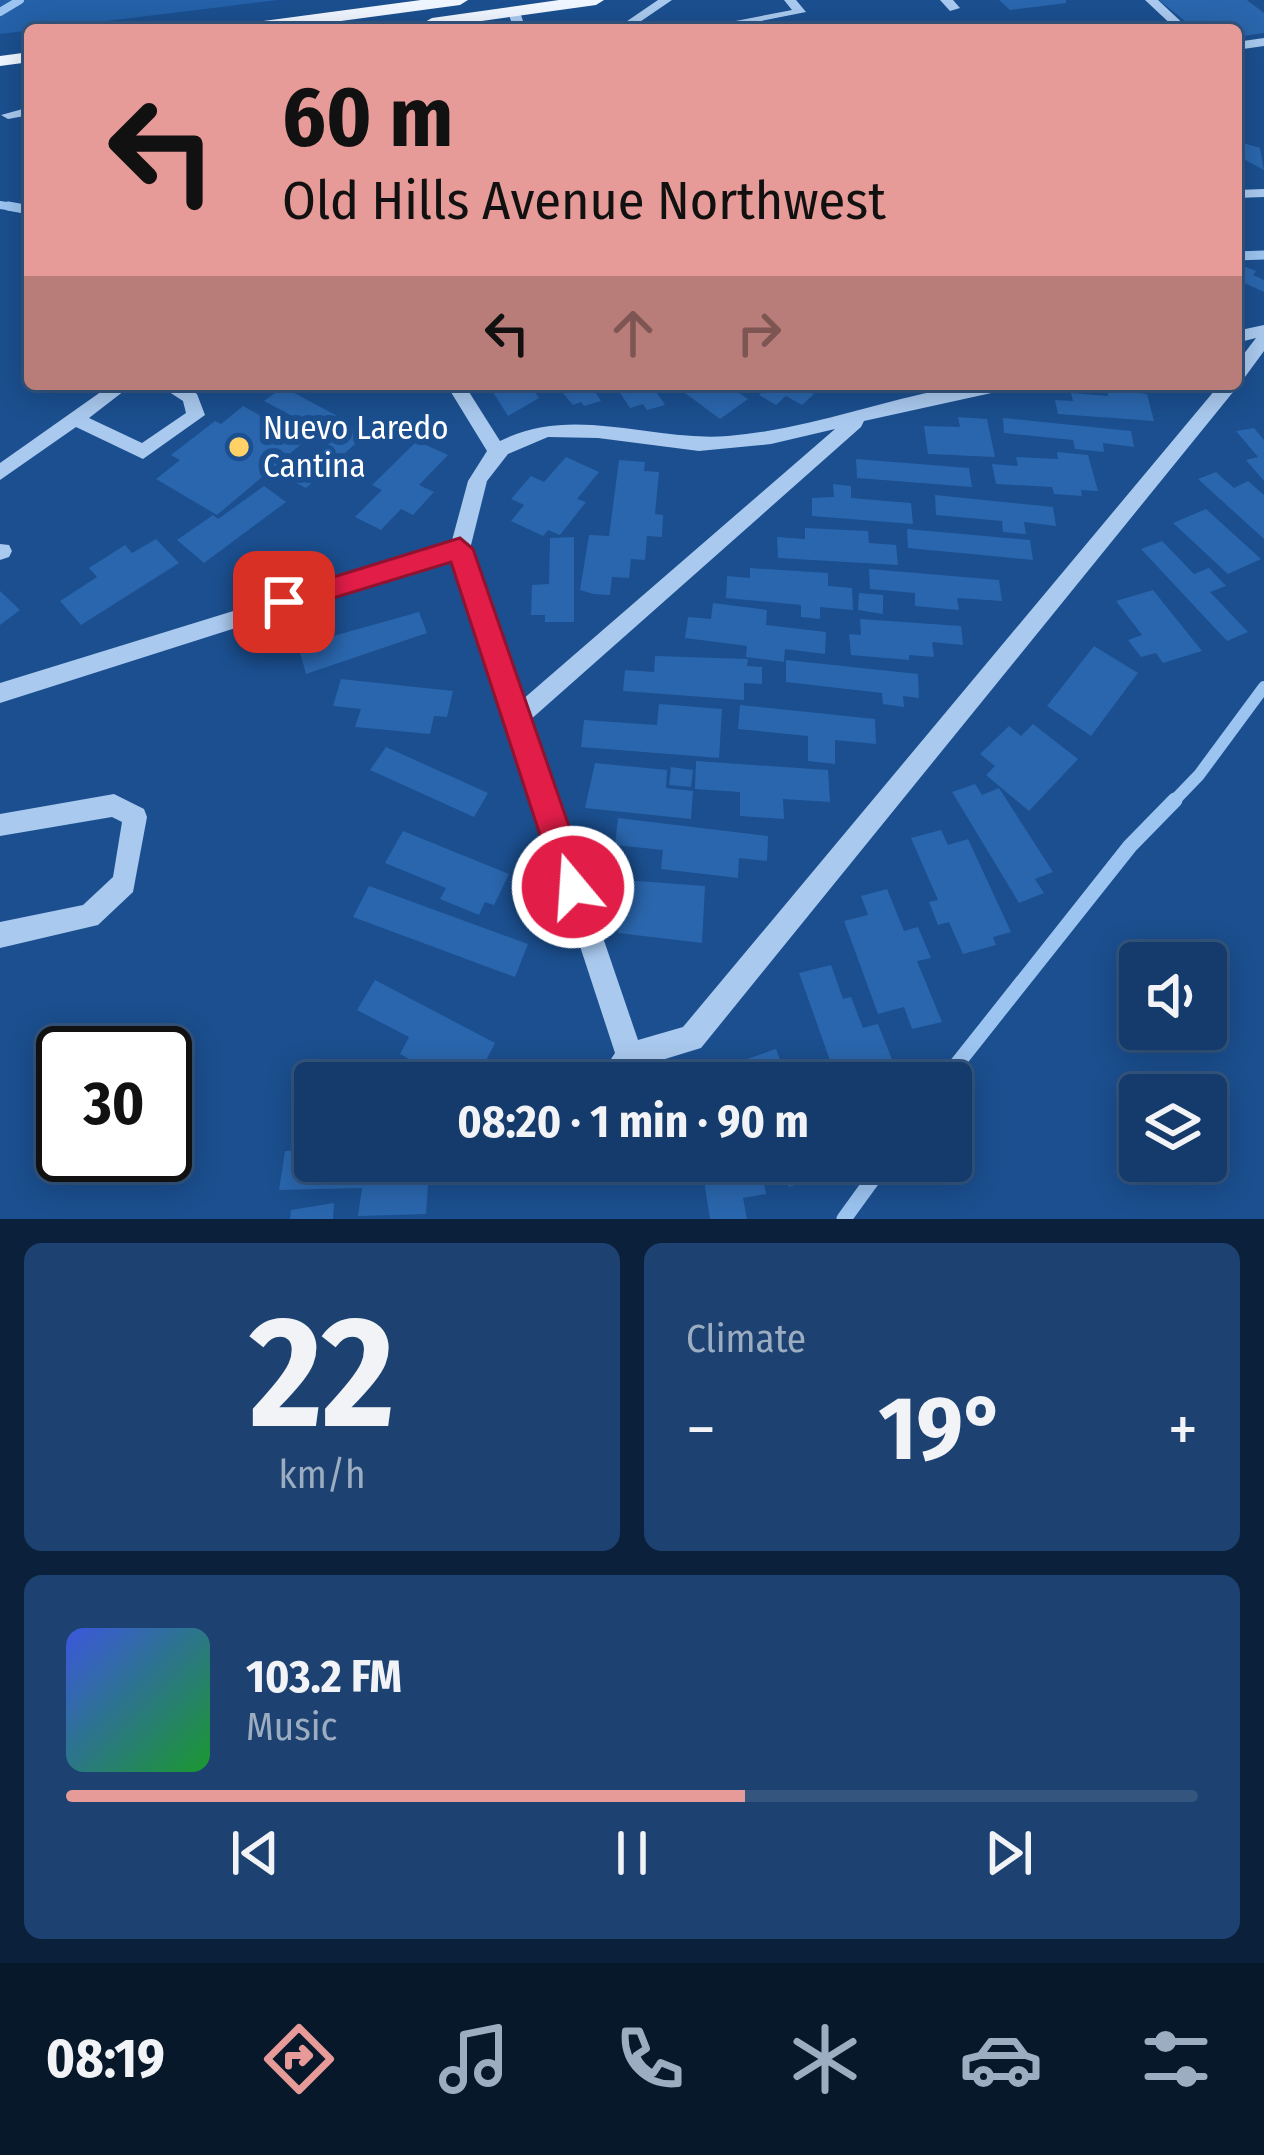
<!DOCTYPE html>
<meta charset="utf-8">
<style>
:root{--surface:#143b6b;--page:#1d4271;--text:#f1f3f6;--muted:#9dadc1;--line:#33557e;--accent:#e69b98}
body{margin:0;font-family:"Fira Sans Condensed",sans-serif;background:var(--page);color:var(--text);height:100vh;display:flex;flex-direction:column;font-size:45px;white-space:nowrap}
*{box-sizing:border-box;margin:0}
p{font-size:39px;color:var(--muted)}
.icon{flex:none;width:66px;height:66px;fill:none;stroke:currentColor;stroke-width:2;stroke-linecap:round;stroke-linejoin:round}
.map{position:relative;height:1219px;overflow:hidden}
.drawer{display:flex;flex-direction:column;gap:24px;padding:24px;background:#0b203b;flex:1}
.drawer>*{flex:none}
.banner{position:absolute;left:24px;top:24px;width:1218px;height:366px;border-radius:12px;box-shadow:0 6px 30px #0003,0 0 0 3px var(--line);background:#e69b98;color:#111;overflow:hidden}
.buttons{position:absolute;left:1119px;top:942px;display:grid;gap:24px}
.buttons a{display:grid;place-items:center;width:108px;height:108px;border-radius:12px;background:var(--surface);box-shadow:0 6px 30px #0003,0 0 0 3px var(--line);font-size:60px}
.speed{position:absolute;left:36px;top:1026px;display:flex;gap:24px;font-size:60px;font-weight:700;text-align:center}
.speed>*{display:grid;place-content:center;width:156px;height:156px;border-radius:50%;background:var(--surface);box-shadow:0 6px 30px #0003,0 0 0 3px var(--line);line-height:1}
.speed .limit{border:6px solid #111;border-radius:18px;background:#fff;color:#111}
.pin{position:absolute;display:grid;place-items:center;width:102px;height:102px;color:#fff;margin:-51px;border-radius:24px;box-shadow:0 6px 18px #0006}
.me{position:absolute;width:132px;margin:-66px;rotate:342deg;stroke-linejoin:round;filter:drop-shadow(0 0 9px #0008)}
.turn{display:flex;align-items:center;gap:42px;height:252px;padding:0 60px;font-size:54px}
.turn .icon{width:156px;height:156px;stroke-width:2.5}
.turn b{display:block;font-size:84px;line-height:102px}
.lanes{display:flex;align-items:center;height:114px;padding:0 60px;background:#0003;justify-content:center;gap:60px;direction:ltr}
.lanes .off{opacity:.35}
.big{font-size:90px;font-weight:700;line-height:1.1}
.drawer .widget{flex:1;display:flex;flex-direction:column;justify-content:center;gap:18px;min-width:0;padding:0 42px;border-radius:18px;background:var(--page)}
.drawer .dial{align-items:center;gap:0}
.dial b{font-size:156px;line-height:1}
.song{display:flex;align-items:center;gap:36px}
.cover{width:144px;height:144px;border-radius:18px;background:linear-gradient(135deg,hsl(230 70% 55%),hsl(130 70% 35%))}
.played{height:12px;border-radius:6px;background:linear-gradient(90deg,var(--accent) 60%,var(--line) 60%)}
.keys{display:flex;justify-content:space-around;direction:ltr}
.heat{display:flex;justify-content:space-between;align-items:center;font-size:66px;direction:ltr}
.drawer .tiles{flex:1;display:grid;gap:24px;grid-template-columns:1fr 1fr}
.widget:last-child{grid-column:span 2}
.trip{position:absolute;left:294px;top:1062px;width:678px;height:120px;border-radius:12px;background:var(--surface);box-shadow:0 6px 30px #0003,0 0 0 3px var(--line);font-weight:700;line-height:120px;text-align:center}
.dock{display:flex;height:192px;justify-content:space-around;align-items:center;background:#08182b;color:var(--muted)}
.dock .icon{width:84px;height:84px}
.dock .on{color:var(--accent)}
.dock b{font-size:54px;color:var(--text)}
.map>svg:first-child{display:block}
.green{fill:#2461a8}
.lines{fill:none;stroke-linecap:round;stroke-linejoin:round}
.stream-far3{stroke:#9cc4f0;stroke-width:8}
.stream-far2{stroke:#9cc4f0;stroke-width:9}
.stream-far1{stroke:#9cc4f0;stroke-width:12}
.stream{stroke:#9cc4f0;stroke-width:15}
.building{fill:#2a66ad}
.minor{fill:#a9c9ee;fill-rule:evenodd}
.major{fill:#f0f6ff;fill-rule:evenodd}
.route{fill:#e11d48;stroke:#92132f;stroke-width:3}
.poi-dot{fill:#ffd166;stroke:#1b4f8f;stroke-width:4.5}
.labels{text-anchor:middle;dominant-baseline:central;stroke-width:12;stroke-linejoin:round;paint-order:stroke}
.poi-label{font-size:33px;fill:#fff;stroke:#1b4f8f;text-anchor:start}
</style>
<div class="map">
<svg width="1264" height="1219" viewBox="0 0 1264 1219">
<rect width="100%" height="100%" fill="#1b4f8f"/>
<!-- green -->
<path class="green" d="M0,0h278l-278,34z"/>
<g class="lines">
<!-- stream-far3 -->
<path class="stream-far3" d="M0,12l20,-12
M0,205l26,4"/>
<!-- stream-far2 -->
<path class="stream-far2" d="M8,206l22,4
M1236,256l28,-1"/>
<!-- stream-far1 -->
<path class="stream-far1" d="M1172,803l27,-28 65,-88"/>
<!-- stream -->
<path class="stream" d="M942,1083l188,-237 45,-46
M844,1219l42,-58"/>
</g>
<!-- building -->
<path class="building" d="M999,0h67v3l-56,7z
M1159,0h88l17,13v20l-28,4v-7h-40z
M1236,141l24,7 4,22 -28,-15z
M1236,263l20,8 -3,4 11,5v12l-22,-10 -6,7z
M488,384h41l10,14 -31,18z
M590,384l11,17 -17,5 -3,-4 -8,3 -16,-19z
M629,384h22l14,21 -18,5 -4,-6 -13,4 -13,-20z
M673,384h52l23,15 -28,20z
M762,384h34l18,10 -12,11 -16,-9 -10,9 -17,-10 9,-8z
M1127,384l1,8 19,2 7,27 -96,-7 -3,-14 18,1 -2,-8 37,3 -2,-10z
M283,387l58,31 -16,14 -19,-10 -7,7 6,3 -6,4 7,4 -89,75 -61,-36 24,-19 -9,-5 44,-34 6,3 22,-18 38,21 13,-10 -30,-16z
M958,417l29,2 8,38 -67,-3 -4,-28 36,1z
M1003,418l128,13 3,16 -31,-4 1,9 -29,-3 -2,-9 -69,-7z
M347,427l18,8 -59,53 -19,-10z
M1254,428l10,12v41l-18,-21 12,-3 -22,-26z
M417,441l31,14 -29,30 15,7 -21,23 -12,-6 -20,21 -26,-13 27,-27 -10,-5z
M1057,452l31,3 10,36 -17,-1 1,6 -28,-2 -2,-7 -56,-3 -4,-20 26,2 -2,-9 42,2z
M566,457l33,15 -22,27 9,3 -26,33 -12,-5 -5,6 -32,-15 13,-16 -13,-6 20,-23 13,6z
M856,459l113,9 3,19 -115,-9z
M619,460l26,2 -1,9 15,1 -4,42 8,1 -1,22 -15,-1 -2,24 -14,-1 -2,19 -17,-1 -2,18 -17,-1 -13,-4 9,-55 20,1z
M1216,472l18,16 14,-7 16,14v44l-66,-60z
M833,484l18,2v12l60,5 2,21 -101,-8v-18l22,-1z
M264,486l22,16 -82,61 -27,-23 36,-25 5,4z
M935,495l118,12 3,19 -32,-4 2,12 -23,-2 -1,-11 -66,-6z
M1206,509l55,50 -33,15 -55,-51z
M805,528l63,3 1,12 27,2 2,20 -120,-7 -1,-21 28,2z
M907,529l123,11 3,20 -125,-12z
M574,537v85h-29v-7h-14l1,-30 17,-1 1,-46z
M156,539l23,24 -98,62 -21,-24 37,-24 -8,-9 36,-23 7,8z
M1162,541l32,33 15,-6 17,18 -16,6 38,40 -21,9 -86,-92z
M750,568l78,5v13l24,2 1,22 -33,-3v12l-19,-2v-12l-75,-7 1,-22 23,2z
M869,569l130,11 3,21 -45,-3 2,12 -44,-4v-13l-45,-4z
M1153,590l49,61 -39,12 -7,-10 -15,4 -13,-17 14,-5 -26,-34z
M0,591l20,19 -20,15z
M859,593l24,2v19l-25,-4z
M713,603l54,7 -1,15 60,7 -1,22 -40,-5 -1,13 -38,-5 1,-11 -62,-8 3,-21 23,2z
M419,612l8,21 -121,41 -6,-22 28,-9 -2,-5z
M860,619l101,7 2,19 -31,-3 2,15 -25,-2v5l-58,-5 -2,-21 12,1z
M1094,646l44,27 -47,63 -44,-30z
M655,656l93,3 -1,7 15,1v17l-18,-1v17l-121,-9 2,-21 29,2z
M786,660l132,14 1,24 -16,-2 1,11 -21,-3 -1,-11 -96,-11z
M341,679l112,12 -6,26 -13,-1 -4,18 -75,-7 6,-18 -28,-3z
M659,704l63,5 -3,49 -138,-11 3,-27 73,5z
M740,705l135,14 1,25 -41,-4v24l-27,-3v-25l-70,-7z
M1033,724l45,35 -49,52 -43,-36 9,-9 -15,-12 29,-28 12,10z
M386,747l102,46 -14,24 -104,-47z
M696,761l132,9 2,32 -47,-3 1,20 -44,-3v-24l-45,-3z
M595,763l72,7 -1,18 27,3 -2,28 -106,-11z
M671,767l22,3 -2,17 -22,-2z
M975,784l7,11 17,-7 54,84 -18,7 9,14 -25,10 -67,-111z
M618,818l150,18 -1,25 -28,-3 -1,20 -77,-9 2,-19 -48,-5z
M941,830l7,15 20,-6 43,93 -18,5 3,8 -33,9 -14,-32 -11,3 -9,-23 9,-2 -27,-62z
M403,831l106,43 -15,31 -9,-3 -6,13 -39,-16 6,-11 -61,-25z
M623,880l82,6 -3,57 -84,-10z
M369,886l159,58 -13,33 -162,-60z
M887,889l17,42 14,-4 13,31 -14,3 25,61 -30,7 -8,-22 -26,7 -34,-93 24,-6 -7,-19z
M831,965l12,34 8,-2 12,31 15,-4 17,43 -30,9 3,7h-30l-39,-110z
M375,980l120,63 -18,35 -16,-9 -9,14 -52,-29 9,-17 -52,-27z
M776,1049l6,16 16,-6 9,24h-54l-9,-23z
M315,1150v11h144l-2,22 -29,2 -2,29 -68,2 4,-28 -83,2 6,-39z
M701,1161h59l6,33 -23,4 4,21h-37z
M780,1161h37l5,14 -33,12z
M334,1203l-1,16h-43l1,-9z"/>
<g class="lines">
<!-- minor -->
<path class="minor" d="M658,0h14l-44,30h-14z
M784,0h12l10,12 -90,18h-27l103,-20z
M940,0h13l7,8 -10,3z
M1145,0h13l32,30h-13z
M514,8l6,4 6,18h-12l-6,-18z
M1264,38v8l-28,4v-8z
M30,107v8l-22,4 -7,-4z
M1264,189v8l-28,1v-8z
M1264,325v26l-22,30 -541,667 -62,19 -12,16h-32l20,-30 -162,-494 -453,144v-20l451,-139 17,-63 19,-30 -41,-67h18l36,57c74,-37 151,1 228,-5 75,-6 145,-33 218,-47l27,-5h41l-9,6 -141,31 -3,6 -332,294 109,319 45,-13 537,-643h16v-20l20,-26 -20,5v-12zM835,429l-313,271 -52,-151 17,-68 21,-27 40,-17 50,1 101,13 72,-7z
M112,384h21l-44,34 53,25 44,-30 -3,-12 -26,-17h23l17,10 8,21 -62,44 -67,-32 -76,53v-17z
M0,544l9,1 3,6 -3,6 -9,3z
M114,794l30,15 3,8 -14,75 -35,33 -98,23v-26l83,-17 30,-28 9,-55 -10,-5 -112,19v-22z"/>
<!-- major -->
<path class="major" d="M421,0h47l-8,5 -186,25h-49l9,-5z
M559,0h45l-8,5 -164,23 -9,-5 9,-5z
M30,52v10l-30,4v-10z"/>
</g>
<!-- route -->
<path class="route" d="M460,538l13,11 117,338 -5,11 -12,5 -11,-5 -5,-11 -106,-325 -167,51 -13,-11 4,-7z"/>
<!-- markers -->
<circle class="poi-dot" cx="239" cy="447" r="12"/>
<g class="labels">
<!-- poi labels -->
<g class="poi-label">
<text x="263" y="428">Nuevo Laredo<tspan x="263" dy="38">Cantina</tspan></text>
</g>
</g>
</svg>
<div class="buttons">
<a><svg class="icon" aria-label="sound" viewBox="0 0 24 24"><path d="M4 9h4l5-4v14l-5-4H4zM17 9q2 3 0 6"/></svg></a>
<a><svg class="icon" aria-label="layers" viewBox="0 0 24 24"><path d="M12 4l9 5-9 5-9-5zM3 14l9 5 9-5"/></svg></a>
</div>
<div class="speed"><div class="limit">30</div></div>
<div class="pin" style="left:284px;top:602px;background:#d93025"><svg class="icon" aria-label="arrive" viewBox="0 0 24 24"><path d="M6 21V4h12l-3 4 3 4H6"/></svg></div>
<svg class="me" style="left:573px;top:887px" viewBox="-20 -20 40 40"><circle r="17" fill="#e11d48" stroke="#fff" stroke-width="3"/><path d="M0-11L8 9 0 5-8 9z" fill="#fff"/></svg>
<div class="trip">08:20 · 1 min · 90 m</div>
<div class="banner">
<div class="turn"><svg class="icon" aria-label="left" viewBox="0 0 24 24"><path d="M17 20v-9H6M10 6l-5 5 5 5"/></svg><div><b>60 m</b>Old Hills Avenue Northwest</div></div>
<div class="lanes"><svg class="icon" aria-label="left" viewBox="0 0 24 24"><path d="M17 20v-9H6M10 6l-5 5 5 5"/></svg><svg class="icon off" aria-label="ahead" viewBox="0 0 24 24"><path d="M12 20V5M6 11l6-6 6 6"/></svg><svg class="icon off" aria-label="right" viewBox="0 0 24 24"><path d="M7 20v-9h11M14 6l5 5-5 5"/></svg></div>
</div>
</div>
<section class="drawer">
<div class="tiles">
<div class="widget dial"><b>22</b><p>km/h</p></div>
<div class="widget"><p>Climate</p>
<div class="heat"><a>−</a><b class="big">19°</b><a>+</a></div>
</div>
<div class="widget">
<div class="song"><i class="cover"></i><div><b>103.2 FM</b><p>Music</p></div></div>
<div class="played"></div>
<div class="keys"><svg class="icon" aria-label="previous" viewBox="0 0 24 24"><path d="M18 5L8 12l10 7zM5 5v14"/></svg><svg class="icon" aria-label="pause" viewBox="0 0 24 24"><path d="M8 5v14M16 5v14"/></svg><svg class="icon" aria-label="next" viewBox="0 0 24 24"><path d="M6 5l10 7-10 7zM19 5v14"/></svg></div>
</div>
</div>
</section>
<nav class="dock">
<b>08:19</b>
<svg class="icon on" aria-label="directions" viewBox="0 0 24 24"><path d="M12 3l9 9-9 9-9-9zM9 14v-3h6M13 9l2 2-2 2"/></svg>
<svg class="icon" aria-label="music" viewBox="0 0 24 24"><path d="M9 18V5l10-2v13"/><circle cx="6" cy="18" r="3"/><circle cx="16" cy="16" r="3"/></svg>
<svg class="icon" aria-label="phone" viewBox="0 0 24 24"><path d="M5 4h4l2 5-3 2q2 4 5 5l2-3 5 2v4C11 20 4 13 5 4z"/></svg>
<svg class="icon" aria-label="climate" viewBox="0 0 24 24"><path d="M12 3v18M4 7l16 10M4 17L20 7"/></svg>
<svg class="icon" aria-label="car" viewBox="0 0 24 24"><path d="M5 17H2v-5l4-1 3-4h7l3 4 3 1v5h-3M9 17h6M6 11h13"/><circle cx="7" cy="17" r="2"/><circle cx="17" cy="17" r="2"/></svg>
<svg class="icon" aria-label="filters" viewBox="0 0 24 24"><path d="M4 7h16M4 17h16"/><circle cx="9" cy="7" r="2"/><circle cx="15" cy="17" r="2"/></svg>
</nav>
